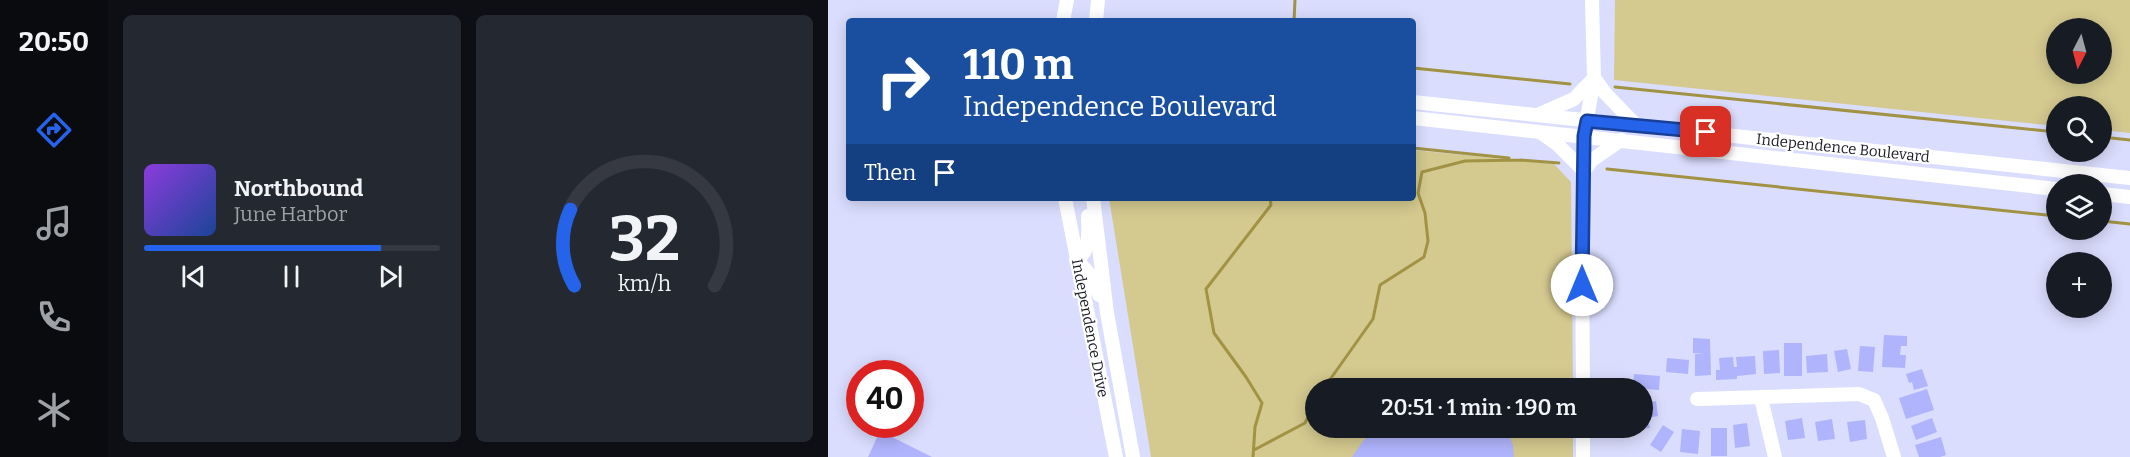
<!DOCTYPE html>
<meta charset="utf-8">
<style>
:root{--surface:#171b24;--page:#242831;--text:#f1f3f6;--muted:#9ea1a6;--line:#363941;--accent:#2563eb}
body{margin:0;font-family:Bitter,serif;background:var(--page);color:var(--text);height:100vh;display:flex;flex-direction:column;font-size:22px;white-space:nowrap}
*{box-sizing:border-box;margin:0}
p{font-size:20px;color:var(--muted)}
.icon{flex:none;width:33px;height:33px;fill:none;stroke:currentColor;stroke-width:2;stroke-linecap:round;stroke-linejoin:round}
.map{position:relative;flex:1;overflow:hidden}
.sheet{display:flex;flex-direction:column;gap:15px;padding:15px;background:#0d0f14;width:720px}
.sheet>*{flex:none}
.guide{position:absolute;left:18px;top:18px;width:570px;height:183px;border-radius:6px;box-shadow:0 3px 15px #0003;background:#1a4fa0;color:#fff;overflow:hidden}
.needle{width:39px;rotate:186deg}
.buttons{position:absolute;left:1218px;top:18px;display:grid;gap:12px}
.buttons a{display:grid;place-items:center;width:66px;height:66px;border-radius:50%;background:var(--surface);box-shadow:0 3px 15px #0003;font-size:30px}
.speed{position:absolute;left:18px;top:360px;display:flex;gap:12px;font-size:30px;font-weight:700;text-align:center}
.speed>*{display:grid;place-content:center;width:78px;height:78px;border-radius:50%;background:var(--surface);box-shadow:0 3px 15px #0003;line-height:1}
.speed .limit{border:9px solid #d22;background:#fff;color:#111}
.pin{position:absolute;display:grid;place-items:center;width:51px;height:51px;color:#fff;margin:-26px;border-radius:12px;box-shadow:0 3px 9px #0006}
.me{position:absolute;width:66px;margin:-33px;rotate:0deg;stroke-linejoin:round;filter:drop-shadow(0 0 4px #0008)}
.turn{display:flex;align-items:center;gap:21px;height:126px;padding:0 18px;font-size:27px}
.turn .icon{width:78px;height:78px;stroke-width:2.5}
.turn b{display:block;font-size:42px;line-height:51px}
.then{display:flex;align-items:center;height:57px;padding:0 18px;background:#0003;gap:12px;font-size:22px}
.sheet .tile{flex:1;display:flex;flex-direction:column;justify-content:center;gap:9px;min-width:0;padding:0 21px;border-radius:9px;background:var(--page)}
.sheet .dial{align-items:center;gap:0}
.dial svg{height:156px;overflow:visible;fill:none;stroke:var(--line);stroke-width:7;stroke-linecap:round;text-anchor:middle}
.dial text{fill:var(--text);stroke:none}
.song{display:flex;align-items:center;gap:18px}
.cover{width:72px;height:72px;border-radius:9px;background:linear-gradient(135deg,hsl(270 70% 55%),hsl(220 70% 35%))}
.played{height:6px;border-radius:3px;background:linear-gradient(90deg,var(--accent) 80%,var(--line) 80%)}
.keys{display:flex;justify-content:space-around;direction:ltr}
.sheet .tiles{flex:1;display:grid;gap:15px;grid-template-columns:repeat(2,1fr)}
.trip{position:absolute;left:477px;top:378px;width:348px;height:60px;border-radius:30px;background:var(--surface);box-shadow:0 3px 15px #0003;font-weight:600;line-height:60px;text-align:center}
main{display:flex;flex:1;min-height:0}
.tabs{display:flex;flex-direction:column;width:108px;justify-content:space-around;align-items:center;background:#090b0e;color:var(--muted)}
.tabs .icon{width:42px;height:42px}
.tabs .active{color:var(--accent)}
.tabs b{font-size:27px;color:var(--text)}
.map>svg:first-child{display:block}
.green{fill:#d4c98f;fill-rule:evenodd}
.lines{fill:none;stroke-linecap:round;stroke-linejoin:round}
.stream{stroke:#a29344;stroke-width:3}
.building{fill:#b0b4fc}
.minor{stroke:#fff;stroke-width:14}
.route-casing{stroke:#184099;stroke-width:15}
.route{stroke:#2563eb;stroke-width:10}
.labels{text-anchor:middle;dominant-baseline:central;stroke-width:4.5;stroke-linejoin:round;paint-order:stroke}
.street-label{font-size:15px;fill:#191a24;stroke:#fff}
</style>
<main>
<nav class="tabs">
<b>20:50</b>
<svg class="icon active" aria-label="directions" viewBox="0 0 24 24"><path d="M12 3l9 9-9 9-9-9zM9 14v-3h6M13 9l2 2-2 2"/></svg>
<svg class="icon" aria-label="music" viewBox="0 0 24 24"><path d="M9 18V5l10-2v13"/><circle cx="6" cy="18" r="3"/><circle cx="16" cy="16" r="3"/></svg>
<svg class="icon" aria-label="phone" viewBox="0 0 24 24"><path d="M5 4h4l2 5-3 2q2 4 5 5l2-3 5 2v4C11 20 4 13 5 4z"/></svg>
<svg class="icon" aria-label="climate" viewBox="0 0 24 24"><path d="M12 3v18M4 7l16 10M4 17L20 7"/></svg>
</nav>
<section class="sheet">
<div class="tiles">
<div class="tile">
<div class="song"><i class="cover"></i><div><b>Northbound</b><p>June Harbor</p></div></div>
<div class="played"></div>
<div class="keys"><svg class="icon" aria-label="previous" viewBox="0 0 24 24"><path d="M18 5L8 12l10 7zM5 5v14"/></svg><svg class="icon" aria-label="pause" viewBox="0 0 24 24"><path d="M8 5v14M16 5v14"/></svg><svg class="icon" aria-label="next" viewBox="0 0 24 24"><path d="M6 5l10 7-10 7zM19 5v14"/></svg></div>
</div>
<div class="tile dial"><svg viewBox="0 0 100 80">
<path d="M14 69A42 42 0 1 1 86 69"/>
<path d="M14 69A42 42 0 0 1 12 30" stroke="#2563eb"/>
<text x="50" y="56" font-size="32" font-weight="700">32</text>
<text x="50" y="72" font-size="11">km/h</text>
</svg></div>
</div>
</section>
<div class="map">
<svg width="1302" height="457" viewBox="0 0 1302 457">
<rect width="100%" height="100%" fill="#daddfd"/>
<!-- green -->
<path class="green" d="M787,0h515v133l-28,-3v-24h-46v20l-442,-46zM1228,28h46v46h-46z
M585,150l141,14 17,18 2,206h-257v40h257v29h-422l-42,-259h304z"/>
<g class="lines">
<!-- stream -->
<path class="stream" d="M466,21l1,-21
M585,68l157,16
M787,87l441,45
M1274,137l28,3
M585,148l96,10
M693,160l38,3
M779,169l449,47
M1274,221l28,3
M496,388l49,-69 7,-34 44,-28 4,-16 -3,-28 -7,-20 4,-21 43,-11 56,-1
M426,450l51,-27 11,-22
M425,457l2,-30 7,-24 -16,-26 -32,-44 -8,-44 65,-84 -1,-7"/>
</g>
<!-- building -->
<path class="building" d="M1056,335l23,1v10h-6l-1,9h6l-1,13 -23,-1z
M865,338l17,1 1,36 -16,1v-22h10l-12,-1z
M956,343h18v33h-18z
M1032,346l15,1 -2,25 -15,-1z
M1019,349l4,20 -13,3 -4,-21z
M951,350l1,23 -16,1 -1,-23z
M999,354l1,18 -21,1 -1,-17z
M927,356l1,18 -19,2v3l-21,1v-10h4l-1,-12 14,-1 1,10h3l-1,-10z
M839,358l22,2 -1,14 -22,-2z
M1094,369l6,17 -14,4 -2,-8 -3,1 -3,-9z
M806,374l26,2 -1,14 -26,-2z
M1099,389l7,21 -28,9 -7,-21z
M828,401l2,15 -10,2 2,10 -15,2v-2h7v-24z
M974,418l3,20 -17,2 -3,-19z
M1104,418l5,14 -21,8 -5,-14z
M1004,419l3,20 -17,2 -3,-19z
M1037,420l2,19 -17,3 -3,-20z
M919,423l3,23 -15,2 -2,-23z
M835,425l11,7 -13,20 -11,-7z
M549,428h129l7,17 1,12h-162l11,-16z
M883,428h16v28h-16z
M854,429l18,2 -2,23 -18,-2z
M52,431l52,26h-64z
M1113,437l5,18 -6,2h-21l-4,-12z"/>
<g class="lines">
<!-- minor -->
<path class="minor" d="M235,21l4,-21
M268,21l2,-21
M766,78l11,15 30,31
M585,102l717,76
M712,114l34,-15 20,-21
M585,118l643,71
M712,132l17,12 27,27
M756,171l8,-11 29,-20
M1274,194l28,3
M237,198l51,259
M265,198l14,115 26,144
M248,260c15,-8 12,-29 12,-44
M248,260c12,11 19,20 23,35
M755,388l-1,-145 2,-107 10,-58 -2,-78
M933,398l14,59
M869,399l162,-5 15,6 8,18 12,39
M755,457v-29"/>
</g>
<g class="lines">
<defs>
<path id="route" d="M754,285l2,-149 3,-15 119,11"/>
</defs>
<!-- route casing -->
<use href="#route" class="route-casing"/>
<!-- route -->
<use href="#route" class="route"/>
</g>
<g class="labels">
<!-- street labels -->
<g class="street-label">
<text transform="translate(1015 148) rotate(6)">Independence Boulevard</text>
<text transform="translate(262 328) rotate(79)">Independence Drive</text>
</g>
</g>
</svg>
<div class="buttons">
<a><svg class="needle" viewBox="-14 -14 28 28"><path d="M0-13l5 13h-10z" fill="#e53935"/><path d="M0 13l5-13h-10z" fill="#9ea1a6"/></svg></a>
<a><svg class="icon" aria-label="search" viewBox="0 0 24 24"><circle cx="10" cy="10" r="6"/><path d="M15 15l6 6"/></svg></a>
<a><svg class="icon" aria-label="layers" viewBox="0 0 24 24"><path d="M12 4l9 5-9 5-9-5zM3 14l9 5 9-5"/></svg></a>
<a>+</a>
</div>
<div class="speed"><div class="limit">40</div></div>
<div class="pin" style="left:878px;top:132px;background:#d93025"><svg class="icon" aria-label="arrive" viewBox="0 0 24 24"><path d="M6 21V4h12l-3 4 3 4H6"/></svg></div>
<svg class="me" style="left:754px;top:285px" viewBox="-20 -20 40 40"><circle r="19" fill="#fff"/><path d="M0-13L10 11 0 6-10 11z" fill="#2563eb"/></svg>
<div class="trip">20:51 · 1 min · 190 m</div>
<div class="guide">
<div class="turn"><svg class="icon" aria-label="right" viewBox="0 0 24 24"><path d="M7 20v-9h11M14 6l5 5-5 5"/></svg><div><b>110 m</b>Independence Boulevard</div></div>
<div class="then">Then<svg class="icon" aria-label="arrive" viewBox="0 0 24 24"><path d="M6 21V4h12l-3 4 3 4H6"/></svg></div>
</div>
</div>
</main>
